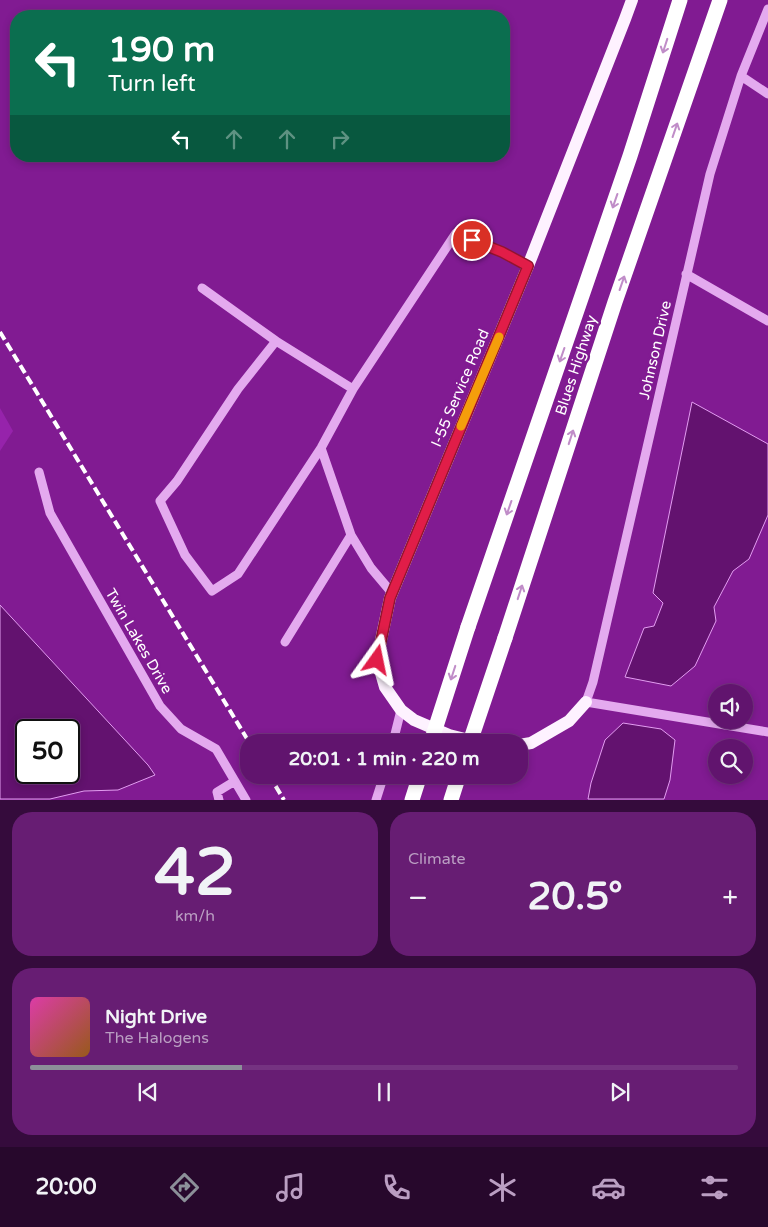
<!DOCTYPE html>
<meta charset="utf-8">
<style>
:root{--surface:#61146e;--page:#671d73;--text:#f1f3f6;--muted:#ba9ec2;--line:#753381;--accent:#8c9099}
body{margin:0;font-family:"Varela Round",sans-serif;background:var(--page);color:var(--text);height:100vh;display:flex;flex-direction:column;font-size:19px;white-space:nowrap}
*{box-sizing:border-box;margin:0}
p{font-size:16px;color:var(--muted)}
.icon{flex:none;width:28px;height:28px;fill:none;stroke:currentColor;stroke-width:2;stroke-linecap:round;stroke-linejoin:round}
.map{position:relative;height:800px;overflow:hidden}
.sheet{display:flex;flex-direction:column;gap:12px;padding:12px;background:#350b3c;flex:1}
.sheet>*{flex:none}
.hud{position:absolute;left:10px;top:10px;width:500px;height:152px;border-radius:20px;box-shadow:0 2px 8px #0003,0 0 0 1px var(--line);background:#0b6e4f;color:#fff;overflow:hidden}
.fabs{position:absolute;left:708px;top:684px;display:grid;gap:10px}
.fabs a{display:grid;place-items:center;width:45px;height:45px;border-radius:50%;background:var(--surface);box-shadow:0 2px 8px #0003,0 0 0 1px var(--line);font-size:25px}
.speed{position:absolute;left:15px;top:719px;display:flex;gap:10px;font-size:25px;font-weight:700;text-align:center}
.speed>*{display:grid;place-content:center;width:65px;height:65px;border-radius:50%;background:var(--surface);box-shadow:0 2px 8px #0003,0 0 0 1px var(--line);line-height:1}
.speed .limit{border:2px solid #111;border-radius:8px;background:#fff;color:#111}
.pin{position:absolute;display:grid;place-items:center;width:42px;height:42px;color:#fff;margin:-21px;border:2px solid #fff;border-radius:50%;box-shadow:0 1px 5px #0007}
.me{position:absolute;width:55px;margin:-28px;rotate:12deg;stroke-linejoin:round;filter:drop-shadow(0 0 4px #0008)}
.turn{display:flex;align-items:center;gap:18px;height:105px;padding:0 15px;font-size:22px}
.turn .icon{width:65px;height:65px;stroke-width:2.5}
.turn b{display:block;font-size:35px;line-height:42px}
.lanes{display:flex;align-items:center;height:48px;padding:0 15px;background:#0003;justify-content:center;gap:25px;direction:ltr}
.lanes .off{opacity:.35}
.big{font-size:38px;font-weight:700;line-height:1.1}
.sheet .widget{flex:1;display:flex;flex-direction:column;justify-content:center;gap:8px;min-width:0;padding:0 18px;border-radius:20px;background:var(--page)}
.sheet .dial{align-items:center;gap:0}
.dial b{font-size:65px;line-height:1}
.song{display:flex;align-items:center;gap:15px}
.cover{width:60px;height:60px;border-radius:8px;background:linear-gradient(135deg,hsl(320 70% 55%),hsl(30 70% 35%))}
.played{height:5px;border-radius:2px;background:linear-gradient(90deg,var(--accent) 30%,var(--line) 30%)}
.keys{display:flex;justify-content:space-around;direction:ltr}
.heat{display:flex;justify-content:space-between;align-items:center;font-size:28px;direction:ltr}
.sheet .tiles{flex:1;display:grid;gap:12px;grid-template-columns:1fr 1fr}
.widget:last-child{grid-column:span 2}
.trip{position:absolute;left:240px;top:734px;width:288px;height:50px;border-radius:20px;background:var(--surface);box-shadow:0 2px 8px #0003,0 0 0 1px var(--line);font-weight:700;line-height:50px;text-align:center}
.menu{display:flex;height:80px;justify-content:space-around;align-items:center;background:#27082c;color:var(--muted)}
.menu .icon{width:35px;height:35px}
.menu .active{color:var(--accent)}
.menu b{font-size:22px;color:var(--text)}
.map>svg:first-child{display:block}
.green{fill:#9623ab}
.water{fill:#63126f;stroke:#e39df1;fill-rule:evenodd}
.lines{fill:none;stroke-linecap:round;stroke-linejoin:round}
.minor{stroke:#e4aaef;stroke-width:9}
.major{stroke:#fef2ff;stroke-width:12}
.highway{stroke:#fff;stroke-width:15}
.rail{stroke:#fff;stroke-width:4;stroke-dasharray:9 4;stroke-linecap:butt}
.highway-bridge{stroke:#fff;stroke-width:15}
.oneway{stroke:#c08dc8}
.route-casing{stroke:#92132f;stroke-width:12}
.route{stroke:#e11d48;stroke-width:9}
.slow{stroke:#f59e0b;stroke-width:9}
.labels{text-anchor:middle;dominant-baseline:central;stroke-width:5;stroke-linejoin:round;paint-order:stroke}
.street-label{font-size:15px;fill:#fff;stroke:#811b92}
</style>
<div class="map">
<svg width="768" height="800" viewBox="0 0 768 800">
<rect width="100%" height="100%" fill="#811b92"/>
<!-- green -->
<path class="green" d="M0,408l13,23 -13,20z"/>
<!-- water -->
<path class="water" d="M692,402l76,42v71l-19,44 -16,12 -19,36 2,14 -21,45 -24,20 -46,-9 19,-49 10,-2 9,-23 -10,-10z
M0,605l148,160 7,10 -37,15 -34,1 -34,8h-50zM26,730h43v42h-43z
M623,723l38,6 14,11 -5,40 -6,19h-76l3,-16 14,-43z"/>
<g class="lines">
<!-- minor -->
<path class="minor" d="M768,9l-27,67 -31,98 -117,508 -7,20 182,30
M741,76l27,18
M686,274l82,47
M202,288l74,53
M353,389l-77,-48 -38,48 -61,92 -17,20 25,54 27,36 26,-17 83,-126 32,-59 103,-156 46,19 26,14
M321,448l30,87 20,33 21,25
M39,472l11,41 110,193 21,23 35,20 30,51
M285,642l66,-107
M393,742l8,-32
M219,800l-2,-8 18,-11
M376,800l8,-25"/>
<!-- major -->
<path class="major" d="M477,742l-28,-7 -35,-15 -13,-10 -16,-23 -8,-28 13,-61 138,-332 97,-247 7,-19
M519,745l12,-2 38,-22 17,-19"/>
<!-- highway -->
<path class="highway" d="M468,627l162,-471 50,-156
M505,638l110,-336 105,-302
M412,800l8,-25
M451,800l8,-25"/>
<!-- rail -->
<path class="rail" d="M0,332l249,410
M269,775l15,25"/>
<!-- highway-bridge -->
<path class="highway-bridge" d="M431,742l37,-115
M470,742l35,-104"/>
</g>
<!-- one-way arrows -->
<defs><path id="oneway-shaft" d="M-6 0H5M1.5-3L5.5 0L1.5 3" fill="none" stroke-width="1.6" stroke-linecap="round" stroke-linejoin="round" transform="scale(1.25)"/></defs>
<g class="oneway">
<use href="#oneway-shaft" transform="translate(665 46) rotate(108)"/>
<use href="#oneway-shaft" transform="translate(675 130) rotate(-71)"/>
<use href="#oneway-shaft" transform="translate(615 201) rotate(109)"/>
<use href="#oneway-shaft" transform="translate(622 283) rotate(-71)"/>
<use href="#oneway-shaft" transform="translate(562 355) rotate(109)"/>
<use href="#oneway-shaft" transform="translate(571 437) rotate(-72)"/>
<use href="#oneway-shaft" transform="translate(509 508) rotate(109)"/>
<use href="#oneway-shaft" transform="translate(520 592) rotate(-72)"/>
<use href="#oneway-shaft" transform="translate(453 673) rotate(108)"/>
</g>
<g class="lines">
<defs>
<path id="route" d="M377,660l13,-62 138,-332 -26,-14 -30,-12"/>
</defs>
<!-- route casing -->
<use href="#route" class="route-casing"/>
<!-- route -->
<use href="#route" class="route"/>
<!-- slow -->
<path class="slow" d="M461,426l38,-89"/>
</g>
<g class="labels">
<!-- street labels -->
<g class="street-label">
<text transform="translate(655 350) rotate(-77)">Johnson Drive</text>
<text transform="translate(576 365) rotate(-72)">Blues Highway</text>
<text transform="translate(460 388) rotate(-67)">I-55 Service Road</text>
<text transform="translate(139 641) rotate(60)">Twin Lakes Drive</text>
</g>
</g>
</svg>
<div class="fabs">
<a><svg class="icon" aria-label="sound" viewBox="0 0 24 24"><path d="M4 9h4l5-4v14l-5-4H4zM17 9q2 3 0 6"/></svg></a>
<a><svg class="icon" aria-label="search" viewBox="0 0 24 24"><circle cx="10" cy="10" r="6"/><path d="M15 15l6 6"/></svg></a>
</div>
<div class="speed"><div class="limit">50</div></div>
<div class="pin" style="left:472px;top:240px;background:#d93025"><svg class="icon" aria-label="arrive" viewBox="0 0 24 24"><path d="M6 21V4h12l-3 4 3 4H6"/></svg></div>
<svg class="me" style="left:377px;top:660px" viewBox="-20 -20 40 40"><path d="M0-17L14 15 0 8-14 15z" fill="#e11d48" stroke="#fff" stroke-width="4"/></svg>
<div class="trip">20:01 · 1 min · 220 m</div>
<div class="hud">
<div class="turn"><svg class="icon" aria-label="left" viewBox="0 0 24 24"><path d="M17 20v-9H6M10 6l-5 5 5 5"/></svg><div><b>190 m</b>Turn left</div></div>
<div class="lanes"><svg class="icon" aria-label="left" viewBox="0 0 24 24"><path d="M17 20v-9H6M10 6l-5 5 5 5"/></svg><svg class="icon off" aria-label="ahead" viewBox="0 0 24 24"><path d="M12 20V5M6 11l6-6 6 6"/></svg><svg class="icon off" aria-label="ahead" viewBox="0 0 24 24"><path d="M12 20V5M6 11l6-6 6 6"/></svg><svg class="icon off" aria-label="right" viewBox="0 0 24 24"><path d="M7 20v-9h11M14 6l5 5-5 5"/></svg></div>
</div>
</div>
<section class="sheet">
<div class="tiles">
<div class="widget dial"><b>42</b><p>km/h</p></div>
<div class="widget"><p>Climate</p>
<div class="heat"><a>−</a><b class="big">20.5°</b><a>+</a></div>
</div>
<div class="widget">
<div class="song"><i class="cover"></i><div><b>Night Drive</b><p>The Halogens</p></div></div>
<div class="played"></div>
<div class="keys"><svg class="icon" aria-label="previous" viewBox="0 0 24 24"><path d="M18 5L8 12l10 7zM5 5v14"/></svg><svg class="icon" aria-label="pause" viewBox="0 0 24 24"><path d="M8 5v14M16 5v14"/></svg><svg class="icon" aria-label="next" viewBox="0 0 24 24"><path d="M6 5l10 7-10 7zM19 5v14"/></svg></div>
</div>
</div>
</section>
<nav class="menu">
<b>20:00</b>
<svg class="icon active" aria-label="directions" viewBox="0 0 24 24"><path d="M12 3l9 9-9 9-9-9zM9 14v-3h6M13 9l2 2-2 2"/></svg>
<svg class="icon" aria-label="music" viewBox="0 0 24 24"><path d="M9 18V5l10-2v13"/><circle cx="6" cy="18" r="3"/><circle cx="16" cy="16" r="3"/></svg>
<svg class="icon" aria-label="phone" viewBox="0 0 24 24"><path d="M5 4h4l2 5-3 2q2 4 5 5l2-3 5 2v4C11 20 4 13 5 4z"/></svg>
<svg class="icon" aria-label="climate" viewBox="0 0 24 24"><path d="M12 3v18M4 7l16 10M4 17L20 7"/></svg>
<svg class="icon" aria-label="car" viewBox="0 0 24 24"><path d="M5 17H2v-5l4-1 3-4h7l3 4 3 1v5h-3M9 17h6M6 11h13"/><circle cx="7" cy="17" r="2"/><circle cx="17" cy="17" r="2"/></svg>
<svg class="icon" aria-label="filters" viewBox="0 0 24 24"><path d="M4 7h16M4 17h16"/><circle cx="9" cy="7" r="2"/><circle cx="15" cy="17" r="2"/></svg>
</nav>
